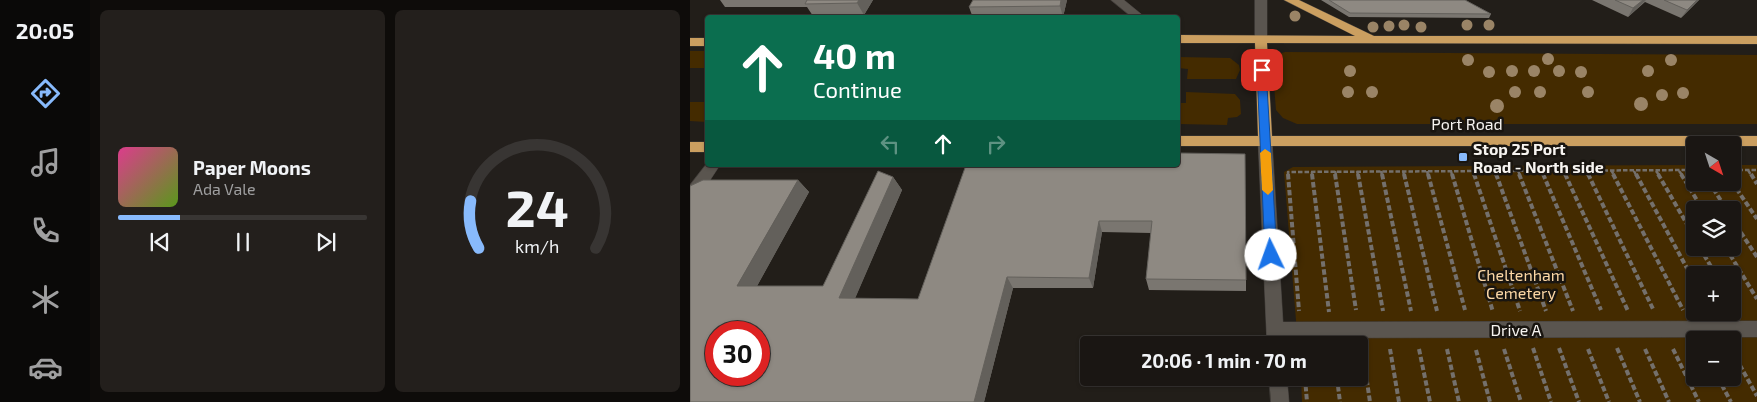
<!DOCTYPE html>
<meta charset="utf-8">
<style>
:root{--surface:#1a1613;--page:#231f1c;--text:#f1f3f6;--muted:#9f9fa0;--line:#383533;--accent:#88bafc}
body{margin:0;font-family:"Exo 2",sans-serif;background:var(--page);color:var(--text);height:100vh;display:flex;flex-direction:column;font-size:19px;white-space:nowrap}
*{box-sizing:border-box;margin:0}
p{font-size:16px;color:var(--muted)}
.icon{flex:none;width:28px;height:28px;fill:none;stroke:currentColor;stroke-width:2;stroke-linecap:round;stroke-linejoin:round}
.map{position:relative;flex:1;overflow:hidden}
.side{display:flex;flex-direction:column;gap:10px;padding:10px;background:#0e0c0a;width:600px}
.side>*{flex:none}
.banner{position:absolute;left:15px;top:15px;width:475px;height:152px;border-radius:5px;box-shadow:0 1px 4px #0004,0 0 0 1px var(--line);background:#0b6e4f;color:#fff;overflow:hidden}
.needle{width:32px;rotate:141deg}
.controls{position:absolute;left:996px;top:136px;display:grid;gap:10px}
.controls a{display:grid;place-items:center;width:55px;height:55px;border-radius:5px;background:var(--surface);box-shadow:0 1px 4px #0004,0 0 0 1px var(--line);font-size:25px}
.speed{position:absolute;left:15px;top:321px;display:flex;gap:10px;font-size:25px;font-weight:700;text-align:center}
.speed>*{display:grid;place-content:center;width:65px;height:65px;border-radius:50%;background:var(--surface);box-shadow:0 1px 4px #0004,0 0 0 1px var(--line);line-height:1}
.speed .limit{border:8px solid #d22;background:#fff;color:#111}
.pin{position:absolute;display:grid;place-items:center;width:42px;height:42px;color:#fff;margin:-21px;border-radius:10px;box-shadow:0 2px 8px #0006}
.me{position:absolute;width:55px;margin:-28px;rotate:357deg;stroke-linejoin:round;filter:drop-shadow(0 0 4px #0008)}
.turn{display:flex;align-items:center;gap:18px;height:105px;padding:0 25px;font-size:22px}
.turn .icon{width:65px;height:65px;stroke-width:2.5}
.turn b{display:block;font-size:35px;line-height:42px}
.lanes{display:flex;align-items:center;height:48px;padding:0 25px;background:#0003;justify-content:center;gap:25px;direction:ltr}
.lanes .off{opacity:.35}
.side .tile{flex:1;display:flex;flex-direction:column;justify-content:center;gap:8px;min-width:0;padding:0 18px;border-radius:8px;background:var(--page)}
.side .dial{align-items:center;gap:0}
.dial svg{height:130px;overflow:visible;fill:none;stroke:var(--line);stroke-width:7;stroke-linecap:round;text-anchor:middle}
.dial text{fill:var(--text);stroke:none}
.song{display:flex;align-items:center;gap:15px}
.cover{width:60px;height:60px;border-radius:8px;background:linear-gradient(135deg,hsl(330 70% 55%),hsl(90 70% 35%))}
.played{height:5px;border-radius:2px;background:linear-gradient(90deg,var(--accent) 25%,var(--line) 25%)}
.keys{display:flex;justify-content:space-around;direction:ltr}
.side .tiles{flex:1;display:grid;gap:10px;grid-template-columns:repeat(2,1fr)}
.trip{position:absolute;left:390px;top:336px;width:288px;height:50px;border-radius:5px;background:var(--surface);box-shadow:0 1px 4px #0004,0 0 0 1px var(--line);font-weight:700;line-height:50px;text-align:center}
main{display:flex;flex:1;min-height:0}
.tab-bar{display:flex;flex-direction:column;width:90px;justify-content:space-around;align-items:center;background:#0a0908;color:var(--muted)}
.tab-bar .icon{width:35px;height:35px}
.tab-bar .selected{color:var(--accent)}
.tab-bar b{font-size:22px;color:var(--text)}
.map>svg:first-child{display:block}
.green{fill:#442b00;fill-rule:evenodd}
.lines{fill:none;stroke-linecap:round;stroke-linejoin:round}
.minor-casing{stroke:#403c39;stroke-width:1}
.highway-casing{stroke:#403c39;stroke-width:1}
.path-far1{stroke:#74706c;stroke-width:2.5;stroke-dasharray:4.5 2;stroke-linecap:butt}
.path{stroke:#74706c;stroke-width:4;stroke-dasharray:5.5 2.5;stroke-linecap:butt}
.minor{fill:#5a554f;fill-rule:evenodd}
.highway{fill:#cb9f60;fill-rule:evenodd}
.tree{fill:#9a8466}
.wall{fill:#7a7670}
.shaded-wall{fill:#63605b}
.building{fill:#8e8982;stroke:#63605b;fill-rule:evenodd}
.route{fill:#1a73e8;stroke:#114b97}
.slow{fill:#f59e0b}
.poi-dot{fill:#88bafc;stroke:#191510;stroke-width:2}
.labels{text-anchor:middle;dominant-baseline:central;stroke-width:5;stroke-linejoin:round;paint-order:stroke}
.street-label{font-size:16px;fill:#f7f4f0;stroke:#191510}
.poi-label{font-size:16px;font-weight:bold;fill:#f7f4f0;stroke:#191510;text-anchor:start}
.park-label{font-size:16px;fill:#fcd7a5;stroke:#191510}
</style>
<main>
<nav class="tab-bar">
<b>20:05</b>
<svg class="icon selected" aria-label="directions" viewBox="0 0 24 24"><path d="M12 3l9 9-9 9-9-9zM9 14v-3h6M13 9l2 2-2 2"/></svg>
<svg class="icon" aria-label="music" viewBox="0 0 24 24"><path d="M9 18V5l10-2v13"/><circle cx="6" cy="18" r="3"/><circle cx="16" cy="16" r="3"/></svg>
<svg class="icon" aria-label="phone" viewBox="0 0 24 24"><path d="M5 4h4l2 5-3 2q2 4 5 5l2-3 5 2v4C11 20 4 13 5 4z"/></svg>
<svg class="icon" aria-label="climate" viewBox="0 0 24 24"><path d="M12 3v18M4 7l16 10M4 17L20 7"/></svg>
<svg class="icon" aria-label="car" viewBox="0 0 24 24"><path d="M5 17H2v-5l4-1 3-4h7l3 4 3 1v5h-3M9 17h6M6 11h13"/><circle cx="7" cy="17" r="2"/><circle cx="17" cy="17" r="2"/></svg>
</nav>
<section class="side">
<div class="tiles">
<div class="tile">
<div class="song"><i class="cover"></i><div><b>Paper Moons</b><p>Ada Vale</p></div></div>
<div class="played"></div>
<div class="keys"><svg class="icon" aria-label="previous" viewBox="0 0 24 24"><path d="M18 5L8 12l10 7zM5 5v14"/></svg><svg class="icon" aria-label="pause" viewBox="0 0 24 24"><path d="M8 5v14M16 5v14"/></svg><svg class="icon" aria-label="next" viewBox="0 0 24 24"><path d="M6 5l10 7-10 7zM19 5v14"/></svg></div>
</div>
<div class="tile dial"><svg viewBox="0 0 100 80">
<path d="M14 69A42 42 0 1 1 86 69"/>
<path d="M14 69A42 42 0 0 1 9 40" stroke="#88bafc"/>
<text x="50" y="56" font-size="32" font-weight="700">24</text>
<text x="50" y="72" font-size="11">km/h</text>
</svg></div>
</div>
</section>
<div class="map">
<svg width="1067" height="402" viewBox="0 0 1067 402">
<rect width="100%" height="100%" fill="#221e19"/>
<!-- green -->
<path class="green" d="M0,51h17v17h-17z
M595,52l472,3v69h-460l-14,-6 -7,-8 -4,-50 4,-5z
M488,57l52,1 9,7 1,5 -4,9h-49l1,-10 -10,-1z
M496,92l49,2 5,6 1,14 -4,3 -9,1 -1,7 -49,-1v-21h8z
M0,102h17v20l-17,-1z
M1005,165v17h37l1,-17h24v237h-455l-1,-24h58v-33h-61l-14,-173 9,-5zM1005,210h37v38h-37zM1005,275h37v37h-37zM1005,340h37v38h-37z"/>
<g class="lines">
<defs>
<path id="minor" d="M421,0h13l22,18h-13z
M565,0h12v39l-6,4 -6,-4z
M575,135l5,1 2,4 11,182 474,-1v16l-473,1 1,7h-18l-9,-205 2,-4z
M18,162v3h12l-17,26 -13,9v-15z
M579,378h18l2,24h-18z"/>
<path id="highway" d="M594,0h15l75,36h383v8l-490,-1 5,93h485v10h-579v-10h80l-3,-93h-77v-8l177,1z
M0,38h18v8h-18z
M0,142h18v10h-18z"/>
</defs>
<!-- minor casing -->
<use href="#minor" class="minor-casing"/>
<!-- highway casing -->
<use href="#highway" class="highway-casing"/>
<!-- path-far1 -->
<path class="path-far1" d="M921,170l3,5
M1042,170h25
M1058,170l3,5
M645,171l1,4
M667,171l1,4
M691,171l1,4
M713,171l1,4
M737,171l1,4
M761,171l1,4
M783,171l1,4
M805,171l2,4
M828,171l2,4
M852,171l2,4
M874,171l2,4
M896,171l2,4
M944,171l2,4
M966,171l3,4
M989,171l3,4
M622,172v3
M598,175v-3l407,-2"/>
<!-- path -->
<path class="path" d="M598,174l11,137
M622,174l17,138
M645,174l21,136
M668,174l25,137
M692,174l29,137
M714,174l33,137
M738,174l37,136
M762,174l41,138
M784,174l46,137
M806,174l50,137
M829,174l54,137
M853,174l58,136
M875,174l63,137
M898,174l65,135
M923,174l70,136
M946,174l59,109
M968,174l37,64
M991,174l22,36
M1061,174l6,10
M1019,182l18,28
M1042,182l25,37
M1042,219l25,38
M1010,248l16,27
M1036,248l31,51
M672,348l8,54
M843,348l18,54
M869,348l20,54
M927,348l23,54
M700,349l9,53
M729,349l11,53
M757,349l12,53
M814,349l17,53
M898,349l21,53
M955,349l24,53
M983,349l26,53
M786,350l14,52
M1042,351l25,45
M615,378l2,24
M647,378l3,24
M1028,378l13,24"/>
<!-- minor -->
<use href="#minor" class="minor"/>
<!-- highway -->
<use href="#highway" class="highway"/>
</g>
<!-- trees -->
<g class="tree">
<circle cx="605" cy="16" r="5.5"/>
<circle cx="714" cy="25" r="5.5"/>
<circle cx="777" cy="25" r="5.5"/>
<circle cx="799" cy="25" r="5.5"/>
<circle cx="699" cy="26" r="5.5"/>
<circle cx="683" cy="27" r="5.5"/>
<circle cx="731" cy="27" r="5.5"/>
<circle cx="858" cy="59" r="6"/>
<circle cx="778" cy="60" r="6"/>
<circle cx="981" cy="60" r="6"/>
<circle cx="660" cy="71" r="6"/>
<circle cx="822" cy="71" r="6"/>
<circle cx="844" cy="71" r="6"/>
<circle cx="869" cy="71" r="6"/>
<circle cx="958" cy="71" r="6"/>
<circle cx="799" cy="72" r="6"/>
<circle cx="891" cy="72" r="6"/>
<circle cx="658" cy="92" r="6"/>
<circle cx="682" cy="92" r="6"/>
<circle cx="825" cy="92" r="6"/>
<circle cx="850" cy="92" r="6"/>
<circle cx="898" cy="92" r="6"/>
<circle cx="993" cy="93" r="6"/>
<circle cx="972" cy="95" r="6"/>
<circle cx="951" cy="104" r="7"/>
<circle cx="807" cy="106" r="7"/>
</g>
<!-- wall -->
<path class="wall" d="M30,0h153l-9,15 -51,1 -6,-9h-82z
M377,0l-4,17 -90,1 -4,-11z
M631,0h144l26,14 -2,4 -140,-1z
M902,0h107l-18,18 -36,-16 -17,15z
M488,165l68,115v11l-97,-1 -3,-11 5,-46 -49,-1 -9,56h-80l-29,114h-294l108,-222 11,12 -52,94h66l70,-109 9,13 -47,108 63,1z"/>
<!-- shaded-wall -->
<path class="shaded-wall" d="M169,0h14l-9,15 -7,-12z
M371,0h6l-4,17 -3,-11z
M953,0h3l-18,17 5,-9z
M1007,0h2l-18,18 6,-8z
M203,177l9,13 -51,118 -12,-10z
M108,180l11,12 -58,105 -14,-11z
M409,221l3,11 -9,56 -4,-10z
M317,277l6,11 -29,114h-10z"/>
<!-- building -->
<path class="building" d="M117,0h52l-2,3 -52,1z
M283,0h88l-1,6 -91,1z
M639,0h136l26,14 -141,-1z
M925,0h28l-10,8z
M974,0h33l-10,10z
M488,153l67,1 1,126 -100,-1 6,-58h-53l-10,57 -82,-1 -33,125h-284v-216l13,-6h95l-61,106h86l55,-115 15,6 -54,121 79,1 48,-134h212zM26,332h43v43h-43z"/>
<!-- route -->
<path class="route" d="M572,67l4,3 11,185 -1,4 -5,1 -4,-1 -2,-4 -8,-185z"/>
<!-- slow -->
<path class="slow" d="M575,149l6,4 2,37 -5,5 -6,-5 -2,-37z"/>
<!-- markers -->
<rect class="poi-dot" x="768" y="152" width="10" height="10" rx="2.5"/>
<g class="labels">
<!-- street labels -->
<g class="street-label">
<text x="777" y="123">Port Road</text>
<text x="826" y="329">Drive A</text>
</g>
<!-- poi labels -->
<g class="poi-label">
<text x="783" y="148">Stop 25 Port<tspan x="783" dy="18">Road - North side</tspan></text>
</g>
<!-- park labels -->
<g class="park-label">
<text x="831" y="274">Cheltenham<tspan x="831" dy="18">Cemetery</tspan></text>
</g>
</g>
</svg>
<div class="controls">
<a><svg class="needle" viewBox="-14 -14 28 28"><path d="M0-13l5 13h-10z" fill="#e53935"/><path d="M0 13l5-13h-10z" fill="#9f9fa0"/></svg></a>
<a><svg class="icon" aria-label="layers" viewBox="0 0 24 24"><path d="M12 4l9 5-9 5-9-5zM3 14l9 5 9-5"/></svg></a>
<a>+</a>
<a>−</a>
</div>
<div class="speed"><div class="limit">30</div></div>
<div class="pin" style="left:572px;top:70px;background:#d93025"><svg class="icon" aria-label="arrive" viewBox="0 0 24 24"><path d="M6 21V4h12l-3 4 3 4H6"/></svg></div>
<svg class="me" style="left:581px;top:255px" viewBox="-20 -20 40 40"><circle r="19" fill="#fff"/><path d="M0-13L10 11 0 6-10 11z" fill="#1a73e8"/></svg>
<div class="trip">20:06 · 1 min · 70 m</div>
<div class="banner">
<div class="turn"><svg class="icon" aria-label="ahead" viewBox="0 0 24 24"><path d="M12 20V5M6 11l6-6 6 6"/></svg><div><b>40 m</b>Continue</div></div>
<div class="lanes"><svg class="icon off" aria-label="left" viewBox="0 0 24 24"><path d="M17 20v-9H6M10 6l-5 5 5 5"/></svg><svg class="icon" aria-label="ahead" viewBox="0 0 24 24"><path d="M12 20V5M6 11l6-6 6 6"/></svg><svg class="icon off" aria-label="right" viewBox="0 0 24 24"><path d="M7 20v-9h11M14 6l5 5-5 5"/></svg></div>
</div>
</div>
</main>
